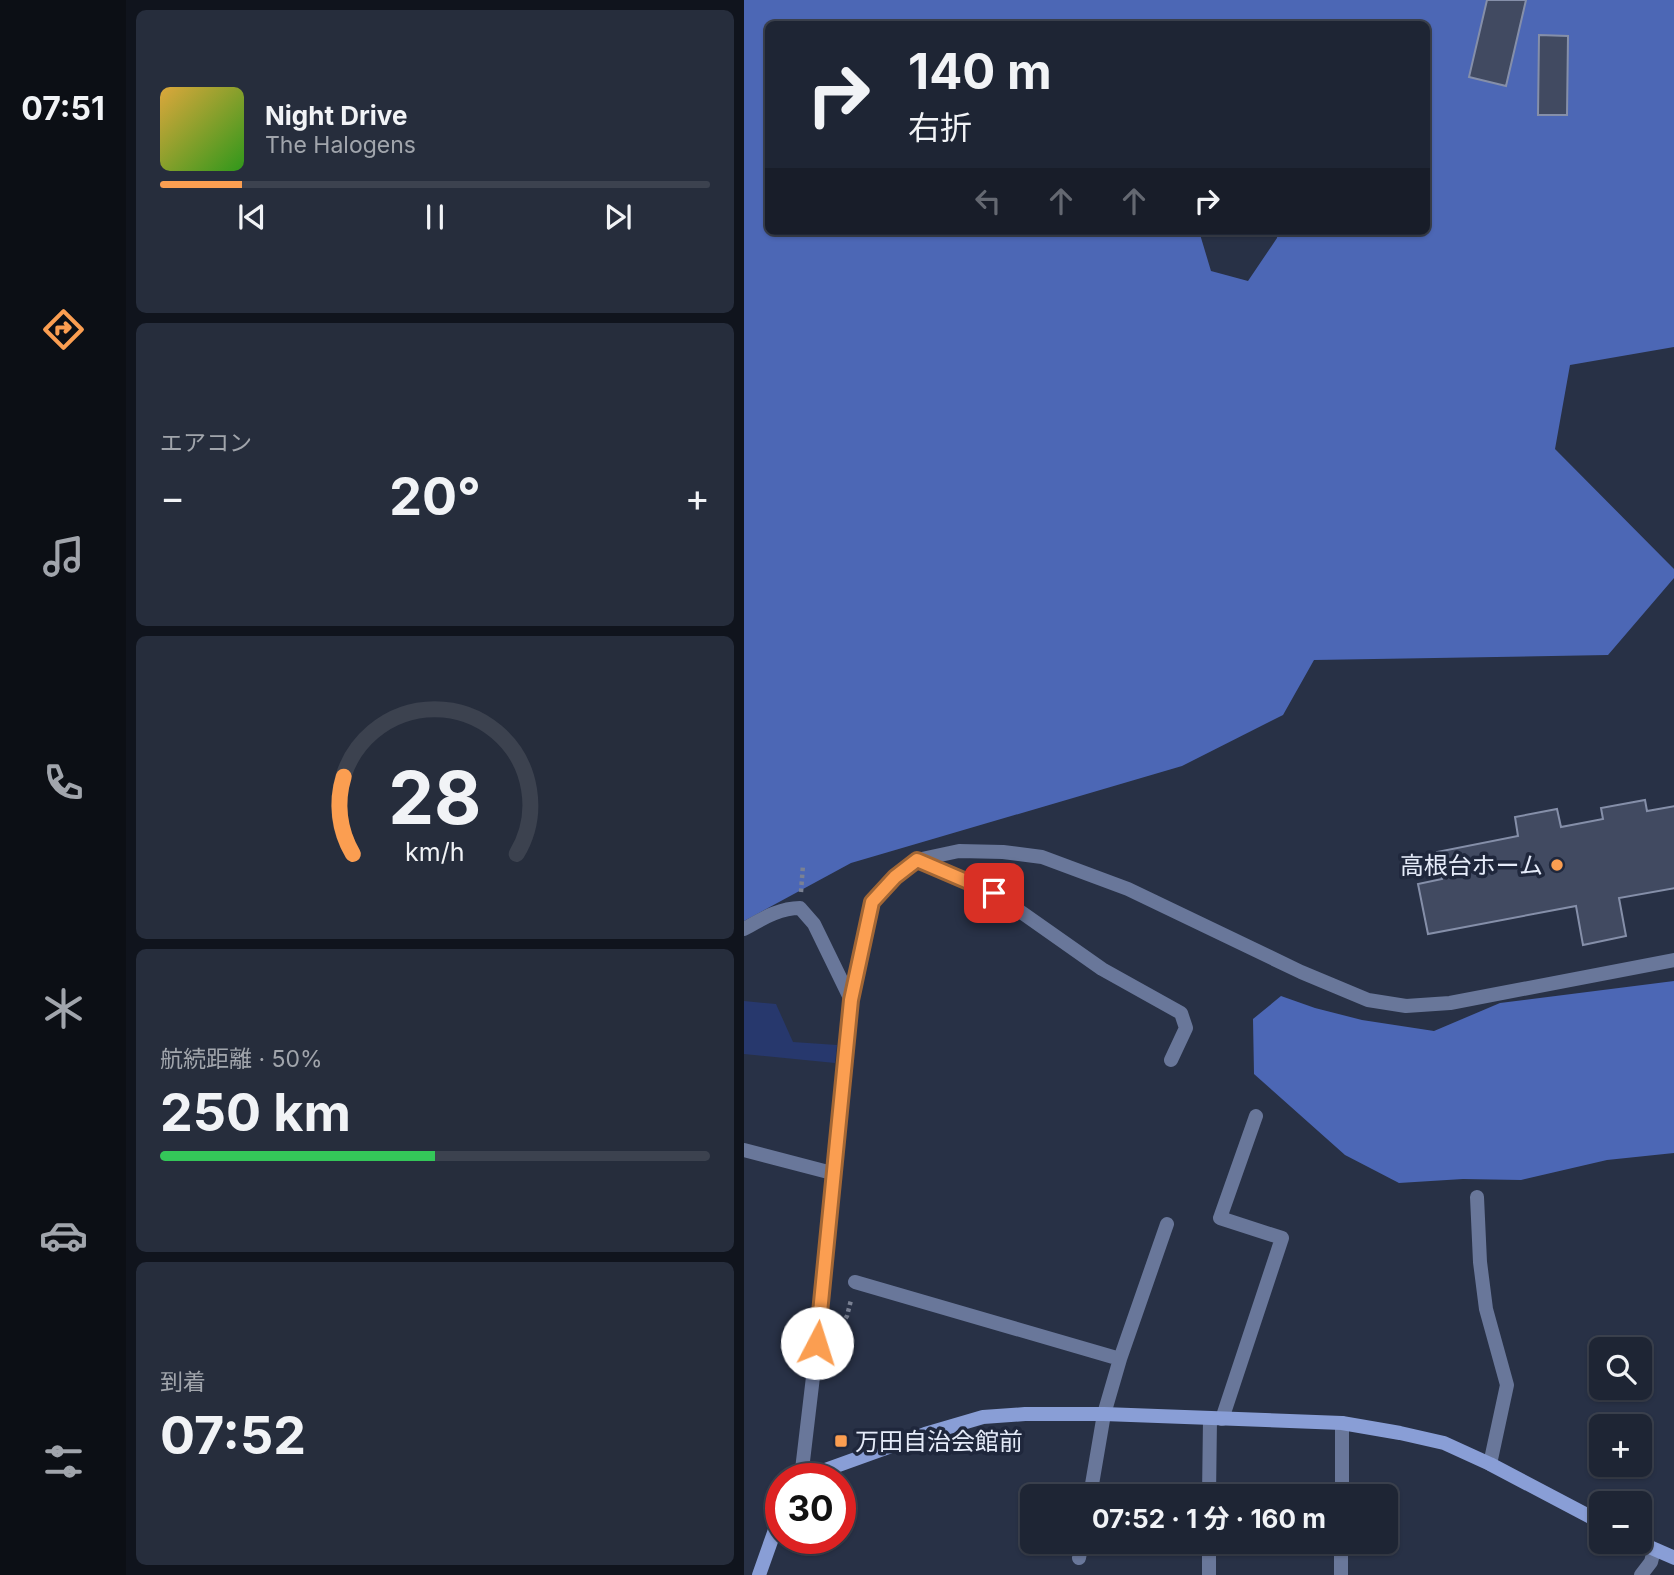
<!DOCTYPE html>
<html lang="ja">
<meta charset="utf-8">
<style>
:root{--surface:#1e2534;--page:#262d3c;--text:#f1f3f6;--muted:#a1a5ac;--line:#3c424f;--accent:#fb9e51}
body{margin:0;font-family:Inter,"Noto Sans JP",sans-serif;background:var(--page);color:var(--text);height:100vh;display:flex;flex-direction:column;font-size:26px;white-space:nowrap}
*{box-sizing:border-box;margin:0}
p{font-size:23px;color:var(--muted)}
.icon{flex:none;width:38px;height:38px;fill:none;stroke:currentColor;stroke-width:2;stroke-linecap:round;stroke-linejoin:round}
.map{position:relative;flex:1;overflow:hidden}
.side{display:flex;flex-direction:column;gap:10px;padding:10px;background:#10141d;width:618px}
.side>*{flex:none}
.hud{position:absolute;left:21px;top:21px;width:665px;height:214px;border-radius:10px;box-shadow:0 2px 5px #0004,0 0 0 2px var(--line);background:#1e2534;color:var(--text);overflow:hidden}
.fabs{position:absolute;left:845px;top:1337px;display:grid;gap:14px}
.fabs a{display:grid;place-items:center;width:63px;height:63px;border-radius:10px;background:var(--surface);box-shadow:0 2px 5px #0004,0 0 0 2px var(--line);font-size:35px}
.speed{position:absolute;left:21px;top:1463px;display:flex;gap:14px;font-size:35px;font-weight:700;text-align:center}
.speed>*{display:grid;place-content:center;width:91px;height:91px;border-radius:50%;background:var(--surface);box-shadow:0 2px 5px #0004,0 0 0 2px var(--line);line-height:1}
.speed .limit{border:10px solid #d22;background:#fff;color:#111}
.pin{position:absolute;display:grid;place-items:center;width:60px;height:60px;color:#fff;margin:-30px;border-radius:14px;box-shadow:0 4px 10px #0006}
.me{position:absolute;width:77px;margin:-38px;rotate:5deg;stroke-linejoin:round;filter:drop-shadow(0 0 5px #0008)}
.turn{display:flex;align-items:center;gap:24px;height:147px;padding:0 28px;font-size:32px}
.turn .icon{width:91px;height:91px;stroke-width:2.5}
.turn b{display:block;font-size:49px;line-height:60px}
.lanes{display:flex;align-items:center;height:66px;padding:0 28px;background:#0003;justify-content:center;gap:35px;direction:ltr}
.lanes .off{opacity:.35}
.big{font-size:52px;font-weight:700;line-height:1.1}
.side .tile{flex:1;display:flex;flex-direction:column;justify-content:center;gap:10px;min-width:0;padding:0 24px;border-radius:10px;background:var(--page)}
.side .dial{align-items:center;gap:0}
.dial svg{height:182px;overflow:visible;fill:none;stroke:var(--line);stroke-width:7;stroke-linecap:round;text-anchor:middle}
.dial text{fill:var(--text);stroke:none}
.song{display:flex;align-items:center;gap:21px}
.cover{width:84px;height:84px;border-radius:10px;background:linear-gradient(135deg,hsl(40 70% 55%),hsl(110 70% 35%))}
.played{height:7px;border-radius:4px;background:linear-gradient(90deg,var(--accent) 15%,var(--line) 15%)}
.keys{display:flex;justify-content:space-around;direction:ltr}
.heat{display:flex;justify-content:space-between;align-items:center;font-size:38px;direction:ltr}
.charge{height:10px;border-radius:5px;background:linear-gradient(90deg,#34c759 50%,var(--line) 0)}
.trip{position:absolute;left:276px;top:1484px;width:378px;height:70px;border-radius:10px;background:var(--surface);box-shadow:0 2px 5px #0004,0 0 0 2px var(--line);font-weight:700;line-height:70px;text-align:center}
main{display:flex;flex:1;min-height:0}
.tabs{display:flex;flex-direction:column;width:126px;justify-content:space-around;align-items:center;background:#0c0f15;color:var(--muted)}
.tabs .icon{width:49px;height:49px}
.tabs .current{color:var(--accent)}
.tabs b{font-size:32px;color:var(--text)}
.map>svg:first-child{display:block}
.green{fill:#27386d}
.forest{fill:#4c67b5;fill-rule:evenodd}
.building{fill:#414a61;stroke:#858fa9;stroke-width:2}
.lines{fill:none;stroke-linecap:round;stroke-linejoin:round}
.path{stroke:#7a8193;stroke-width:4.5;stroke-dasharray:3.5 3.5;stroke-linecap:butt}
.lane{stroke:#69779a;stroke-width:14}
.street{stroke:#69779a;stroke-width:14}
.secondary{stroke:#899ed6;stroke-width:14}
.route-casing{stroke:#a36735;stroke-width:18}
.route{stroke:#fb9e51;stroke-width:12}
.poi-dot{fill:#fb9e51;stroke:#1f273c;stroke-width:2.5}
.labels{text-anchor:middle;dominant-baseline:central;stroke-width:7;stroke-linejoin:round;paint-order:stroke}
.poi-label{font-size:24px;fill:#e5ebf9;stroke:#1f273c;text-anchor:end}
</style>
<main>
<nav class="tabs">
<b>07:51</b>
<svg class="icon current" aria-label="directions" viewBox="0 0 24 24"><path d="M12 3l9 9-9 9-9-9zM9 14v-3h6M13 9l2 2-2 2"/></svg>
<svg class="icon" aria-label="music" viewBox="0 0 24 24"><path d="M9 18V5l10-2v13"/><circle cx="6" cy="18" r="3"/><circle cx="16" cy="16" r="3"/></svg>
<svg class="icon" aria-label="phone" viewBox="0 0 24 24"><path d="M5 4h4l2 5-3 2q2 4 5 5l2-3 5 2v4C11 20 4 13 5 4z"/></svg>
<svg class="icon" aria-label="climate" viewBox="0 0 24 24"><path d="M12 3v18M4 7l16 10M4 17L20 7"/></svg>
<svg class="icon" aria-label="car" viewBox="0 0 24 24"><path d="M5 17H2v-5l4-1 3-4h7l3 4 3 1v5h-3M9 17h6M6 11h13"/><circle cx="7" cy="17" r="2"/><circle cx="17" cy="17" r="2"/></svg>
<svg class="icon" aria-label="filters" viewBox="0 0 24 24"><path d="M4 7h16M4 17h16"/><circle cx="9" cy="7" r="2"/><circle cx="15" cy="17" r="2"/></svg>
</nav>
<section class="side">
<div class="tile">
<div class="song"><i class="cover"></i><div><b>Night Drive</b><p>The Halogens</p></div></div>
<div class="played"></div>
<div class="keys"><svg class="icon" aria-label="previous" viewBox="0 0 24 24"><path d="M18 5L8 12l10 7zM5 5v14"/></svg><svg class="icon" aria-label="pause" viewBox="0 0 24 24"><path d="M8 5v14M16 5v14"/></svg><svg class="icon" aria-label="next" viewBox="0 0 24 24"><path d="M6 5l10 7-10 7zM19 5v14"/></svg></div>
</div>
<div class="tile"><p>エアコン</p>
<div class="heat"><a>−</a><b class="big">20°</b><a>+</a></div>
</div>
<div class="tile dial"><svg viewBox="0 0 100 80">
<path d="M14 69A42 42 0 1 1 86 69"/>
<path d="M14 69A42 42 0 0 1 10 35" stroke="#fb9e51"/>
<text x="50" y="56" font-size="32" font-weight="700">28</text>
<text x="50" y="72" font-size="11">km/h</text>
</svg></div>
<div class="tile"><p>航続距離 · 50%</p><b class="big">250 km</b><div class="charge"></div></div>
<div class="tile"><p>到着</p><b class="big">07:52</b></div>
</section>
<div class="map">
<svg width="931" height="1575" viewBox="0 0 931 1575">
<rect width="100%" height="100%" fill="#283146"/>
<!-- green -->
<path class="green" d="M0,1001l32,3 17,38 44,3 -2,18 -91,-9z"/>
<!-- forest -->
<path class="forest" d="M0,0h930v347l-104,18 -15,84 119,120v9l-66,77 -294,5 -31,55 -101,51 -331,97 -107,58zM24,24h658v207h-148l-1,7 -29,43 -37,-10 -12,-40h-431z
M930,981v172l-67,7 -86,20 -58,-1 -64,4 -54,-28 -91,-81 -1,-55 28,-23 34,12 47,12 72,11 66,-28z"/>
<!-- building -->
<path class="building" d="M743,0h39l-20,86 -37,-9z
M795,35l29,1 -1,79h-29z
M901,800l2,11 28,-5v82l-56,10 7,38 -43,9 -7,-39 -148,28 -10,-50 24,-5 -5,-27 81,-16 -3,-19 42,-8 4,18 42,-8 -2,-11z"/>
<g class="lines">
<!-- path -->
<path class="path" d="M57,892l2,-27
M94,1330l9,-14 4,-16"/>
<!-- lane -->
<path class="lane" d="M173,860l77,33 108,76 79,44 5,15 -15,32
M0,929c18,-10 35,-21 56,-21l14,16 37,76
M733,1197l3,65 6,47 21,76 -17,79
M111,1282l265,77
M478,1419l60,-181 -62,-20 36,-102
M346,1496l14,-82 16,-55 47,-135
M335,1558l3,-16"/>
<!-- street -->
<path class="street" d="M0,1150l88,23
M57,1478l16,-135 34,-343 21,-98 23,-25 22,-17 42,-9 44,1 39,5 86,32 173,83 67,28 38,6 44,-3 225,-43
M465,1496l1,-77
M598,1496v-73
M465,1575v-33
M597,1575v-33
M897,1575l10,-13 3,-12"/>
<!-- secondary -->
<path class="secondary" d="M56,1479l125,-45 58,-17 42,-3h79l238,9 58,10 44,10 46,21 112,59
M894,1542l37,16
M15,1575l22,-62"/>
</g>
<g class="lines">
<defs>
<path id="route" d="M73,1343l34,-343 21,-98 23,-25 22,-17 77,33"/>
</defs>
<!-- route casing -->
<use href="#route" class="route-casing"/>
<!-- route -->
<use href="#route" class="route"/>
</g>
<!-- markers -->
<g class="poi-dot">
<circle cx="813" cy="865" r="7"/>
<rect x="90" y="1434" width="14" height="14" rx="3.5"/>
</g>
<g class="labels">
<!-- poi labels -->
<g class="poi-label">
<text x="799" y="865">高根台ホーム</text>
<text x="111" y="1441" text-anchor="start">万田自治会館前</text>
</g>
</g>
</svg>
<div class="fabs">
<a><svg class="icon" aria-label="search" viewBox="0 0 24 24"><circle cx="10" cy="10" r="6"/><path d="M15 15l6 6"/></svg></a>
<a>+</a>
<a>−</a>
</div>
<div class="speed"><div class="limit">30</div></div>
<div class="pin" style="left:250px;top:893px;background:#d93025"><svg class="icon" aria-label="arrive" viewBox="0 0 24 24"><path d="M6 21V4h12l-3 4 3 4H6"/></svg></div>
<svg class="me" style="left:73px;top:1343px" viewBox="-20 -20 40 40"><circle r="19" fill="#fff"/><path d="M0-13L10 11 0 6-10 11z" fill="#fb9e51"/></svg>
<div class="trip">07:52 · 1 分 · 160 m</div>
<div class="hud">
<div class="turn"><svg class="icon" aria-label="right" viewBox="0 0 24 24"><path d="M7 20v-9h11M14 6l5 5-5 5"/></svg><div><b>140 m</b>右折</div></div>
<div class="lanes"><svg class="icon off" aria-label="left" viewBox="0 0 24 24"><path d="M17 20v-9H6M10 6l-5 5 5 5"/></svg><svg class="icon off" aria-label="ahead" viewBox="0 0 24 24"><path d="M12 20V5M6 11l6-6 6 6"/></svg><svg class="icon off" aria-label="ahead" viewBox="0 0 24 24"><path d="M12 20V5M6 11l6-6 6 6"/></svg><svg class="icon" aria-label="right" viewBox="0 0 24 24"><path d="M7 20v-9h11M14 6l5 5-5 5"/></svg></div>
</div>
</div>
</main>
